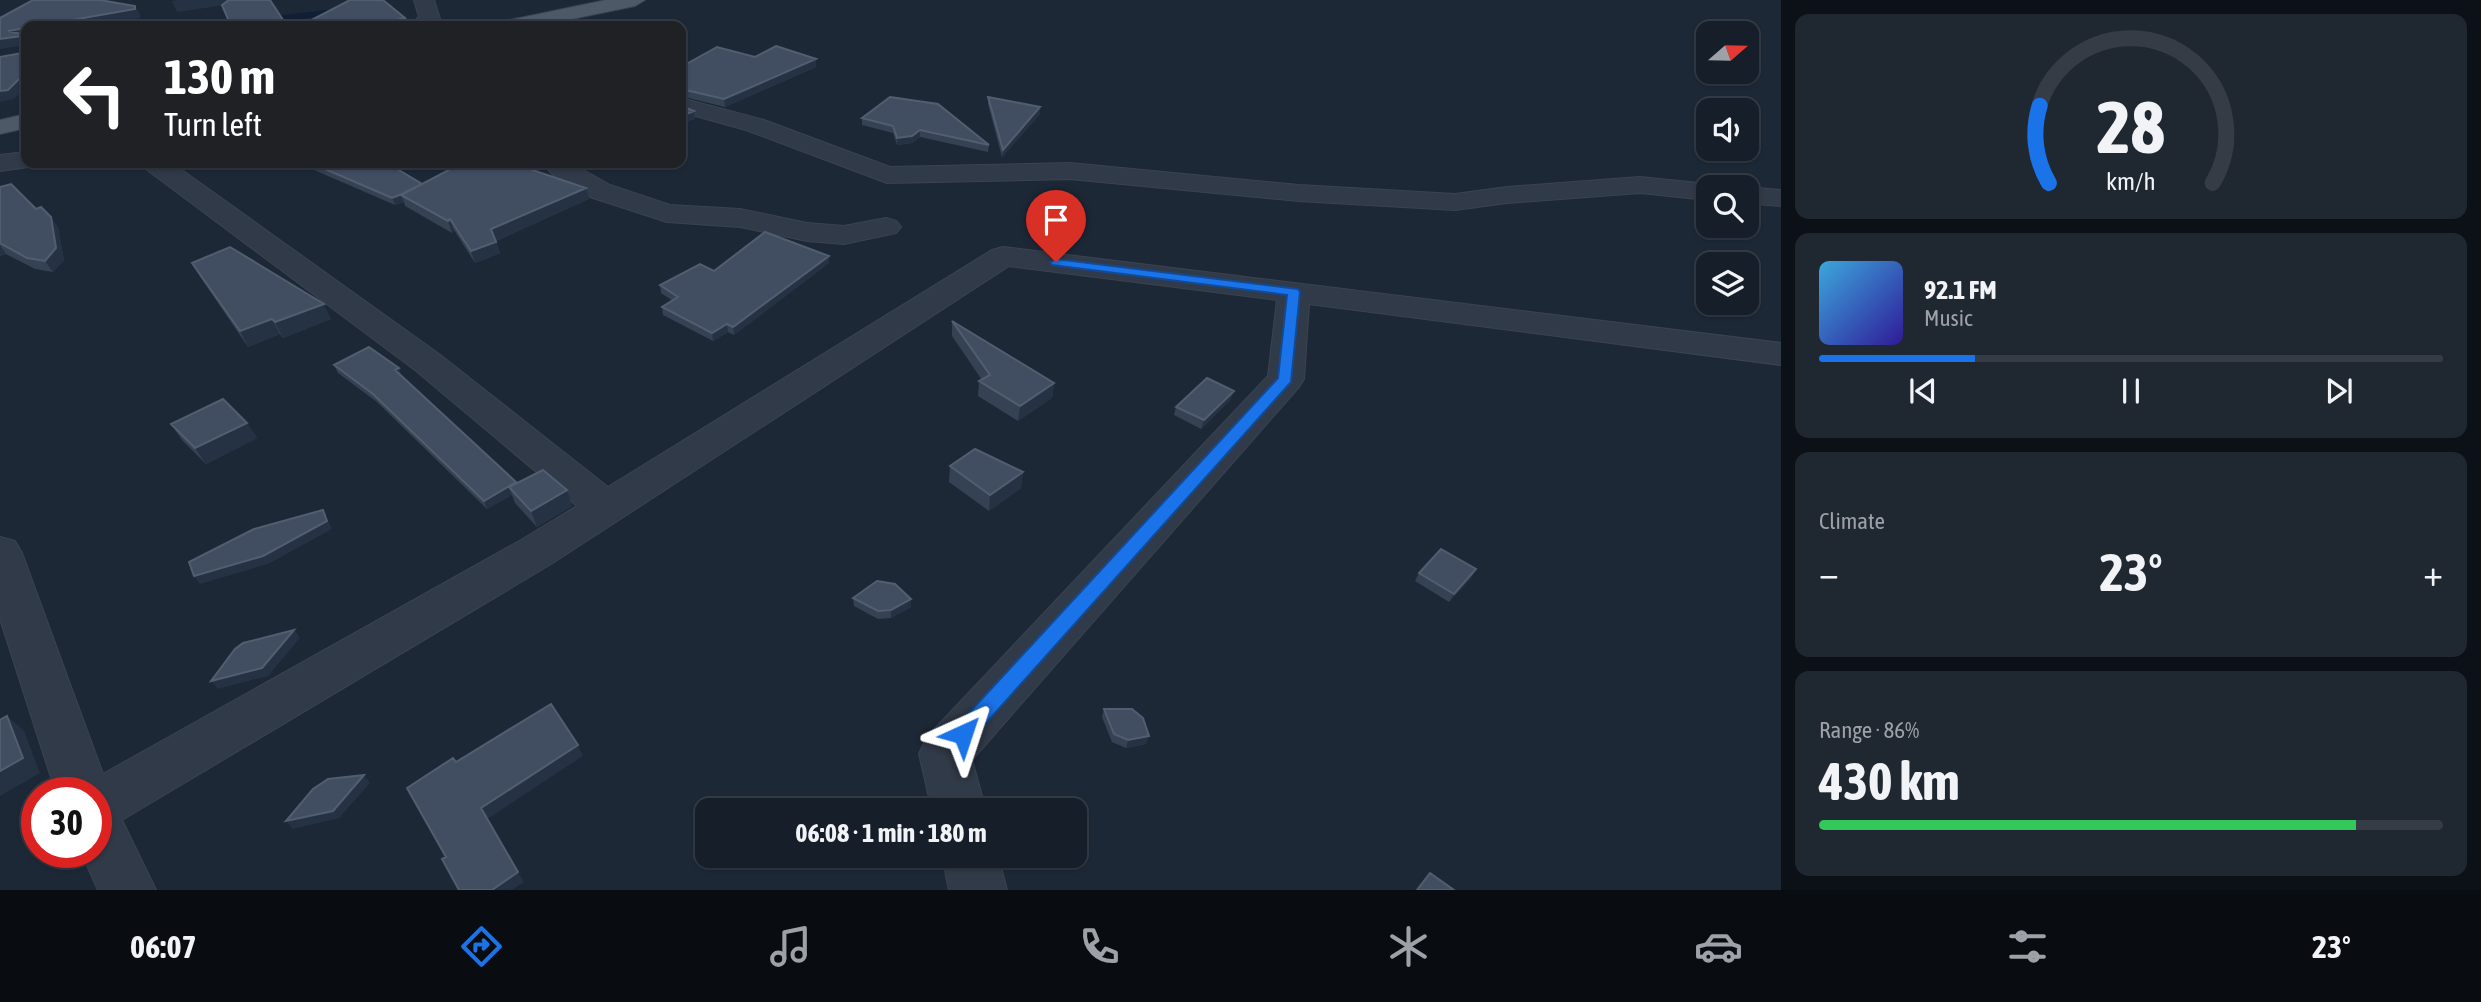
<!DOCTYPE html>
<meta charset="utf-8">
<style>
:root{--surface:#161e29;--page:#1f2731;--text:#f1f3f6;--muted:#9ea2a8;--line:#353c46;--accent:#1a73e8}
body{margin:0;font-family:"Asap Condensed",sans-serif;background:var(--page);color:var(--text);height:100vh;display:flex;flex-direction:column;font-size:26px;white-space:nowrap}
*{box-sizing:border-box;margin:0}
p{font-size:23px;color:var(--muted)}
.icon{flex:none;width:38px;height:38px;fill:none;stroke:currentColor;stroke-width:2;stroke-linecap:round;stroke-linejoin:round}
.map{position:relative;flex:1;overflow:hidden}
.side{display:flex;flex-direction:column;gap:14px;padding:14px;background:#0c1017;width:700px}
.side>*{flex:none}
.guide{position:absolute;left:21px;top:21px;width:665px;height:147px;border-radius:14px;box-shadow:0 2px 5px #0004,0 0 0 2px var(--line);background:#202124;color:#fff;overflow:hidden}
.needle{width:46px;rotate:70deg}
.tools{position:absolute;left:1696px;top:21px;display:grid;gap:14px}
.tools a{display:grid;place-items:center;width:63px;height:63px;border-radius:14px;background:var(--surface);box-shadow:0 2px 5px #0004,0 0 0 2px var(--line);font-size:35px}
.speed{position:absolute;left:21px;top:777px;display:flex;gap:14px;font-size:35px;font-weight:700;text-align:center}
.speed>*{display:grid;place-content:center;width:91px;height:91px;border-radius:50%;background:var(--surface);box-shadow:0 2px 5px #0004,0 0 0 2px var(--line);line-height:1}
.speed .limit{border:10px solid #d22;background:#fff;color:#111}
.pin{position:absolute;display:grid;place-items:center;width:60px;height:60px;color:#fff;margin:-72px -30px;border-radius:50% 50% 50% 0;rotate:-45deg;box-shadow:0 0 7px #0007}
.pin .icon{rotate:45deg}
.me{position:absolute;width:77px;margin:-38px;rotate:42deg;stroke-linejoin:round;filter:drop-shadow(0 0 5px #0008)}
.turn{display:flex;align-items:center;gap:24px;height:147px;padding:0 28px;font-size:32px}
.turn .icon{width:91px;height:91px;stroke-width:2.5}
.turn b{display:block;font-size:49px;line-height:60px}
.big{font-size:52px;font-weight:700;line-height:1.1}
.side .card{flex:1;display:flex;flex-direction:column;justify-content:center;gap:10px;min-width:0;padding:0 24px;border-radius:14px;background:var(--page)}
.side .dial{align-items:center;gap:0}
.dial svg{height:182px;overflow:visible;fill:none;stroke:var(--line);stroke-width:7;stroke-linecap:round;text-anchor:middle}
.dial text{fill:var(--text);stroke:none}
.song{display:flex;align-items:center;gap:21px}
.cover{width:84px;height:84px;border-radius:10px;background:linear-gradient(135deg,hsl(200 70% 55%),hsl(250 70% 35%))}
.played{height:7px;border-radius:4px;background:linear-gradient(90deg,var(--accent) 25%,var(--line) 25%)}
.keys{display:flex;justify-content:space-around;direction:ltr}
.heat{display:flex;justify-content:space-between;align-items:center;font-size:38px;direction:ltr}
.charge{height:10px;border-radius:5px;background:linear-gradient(90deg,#34c759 86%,var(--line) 0)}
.trip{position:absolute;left:695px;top:798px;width:392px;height:70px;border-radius:14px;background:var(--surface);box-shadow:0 2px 5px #0004,0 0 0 2px var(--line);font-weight:700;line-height:70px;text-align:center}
.menu{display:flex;height:112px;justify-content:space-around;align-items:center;background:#090c10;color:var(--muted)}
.menu .icon{width:49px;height:49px}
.menu .selected{color:var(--accent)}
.menu b{font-size:32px;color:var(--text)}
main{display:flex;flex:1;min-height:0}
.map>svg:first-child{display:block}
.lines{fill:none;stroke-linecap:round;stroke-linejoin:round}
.stream{stroke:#101f35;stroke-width:6}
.minor-casing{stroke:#3a4351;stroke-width:2}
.major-casing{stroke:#3a4351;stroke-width:2}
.minor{fill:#313a48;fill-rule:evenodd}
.major{fill:#4e5968;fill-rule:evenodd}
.wall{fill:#344254}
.shaded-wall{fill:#253244}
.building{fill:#414e61;stroke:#515e70;stroke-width:2}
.route{fill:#1a73e8;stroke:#114b97;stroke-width:2}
</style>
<main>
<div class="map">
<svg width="1781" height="890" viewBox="0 0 1781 890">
<rect width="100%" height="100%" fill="#1d2837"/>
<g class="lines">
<!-- stream -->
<path class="stream" d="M268,20l67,-8
M222,26l19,-3"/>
<defs>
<path id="minor" d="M414,0h20l6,19c-7,11 -21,7 -32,7l11,-9z
M681,98l83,22 126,47 180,-4 229,22 156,9 52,-7 133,-10 68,7 11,3h-11v13l-68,-7 -133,10 -52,7 -156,-9 -229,-22 -183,4 -141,-53 -65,-18z
M26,152v11h11l-2,3 -35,5v-16z
M142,163h30l267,191 169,133 384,-237 11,-3 778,96v22l-472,-61 -5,75 -5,8 -327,373 14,50h-54l-13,-56 8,-17 341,-361 9,-76 -268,-34 -458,298 -429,256 34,70h-58l-17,-38h15v-59h-40l-56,-174v-82l15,4 7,12 81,221 418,-234 56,-34 -162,-136 -269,-201z
M542,163h29l39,22 60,20 70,4 67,14 37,3 42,-8 10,3 5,6 -5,6 -52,11 -37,-3 -67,-14 -73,-5 -77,-25 -35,-20z
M1744,187h2l35,3v16l-35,-3v-16z
M942,856h56l9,34h-58z"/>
<path id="major" d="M606,0h39l-10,6 -97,20h-38l3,-4 7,-2z
M26,114v14l-26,6v-14z"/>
</defs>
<!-- minor casing -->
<use href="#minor" class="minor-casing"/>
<!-- major casing -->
<use href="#major" class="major-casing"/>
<!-- minor -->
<use href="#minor" class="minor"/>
<!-- major -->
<use href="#major" class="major"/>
</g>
<!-- wall -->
<path class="wall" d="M755,57l61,2v8l-91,40 -44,-11v-29z
M988,97l52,10v7l-38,43 -14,-53z
M862,118l127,27 -1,7 -68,-15 -8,6 -15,2 -4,-12 -31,-8z
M298,163h89l35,21 167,15 -93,42 4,12 -25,10 -21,-33 -2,3 -47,-27 -1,-4 -9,3z
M0,187l51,30 7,11 6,32 -11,12 -18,-3 -29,-15 -6,2z
M829,256v7l-95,72 -6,-3 -15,9 -50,-26 -1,-8 11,-6 -12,-8 -1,-8 54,-14z
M192,263l139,56 -48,19 -3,-4 -32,13 -47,-69z
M952,321l102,62 -2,15 -34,23 -40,-25 1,-15 3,-1 -30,-44z
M334,365l68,11h-1l116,107 55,23 -35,21 -22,-24 -3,-8 -25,14 -110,-107 -39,-29z
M1231,399l-30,30 -27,-14 2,-8z
M247,423l10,15 -51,26 -24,-24 -11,-16z
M950,466l73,6 -2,16 -32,23 -40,-29z
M1476,569l-5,9 -22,24 -34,-21 4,-8z
M853,598l58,9 -20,11 -13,1 -24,-13z
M1104,709l42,35 -20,4 -14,-6 -10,-25z"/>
<!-- shaded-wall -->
<path class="shaded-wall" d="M179,0h67v2l-69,10 -5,-11z
M135,6l5,8v4l-46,8h-56z
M405,18l2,8h-34v-1z
M26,28v17l-26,4v-10l8,-8z
M816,59v8l-91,40 -1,-8z
M26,72v15l-12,12 -14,3v-11z
M1040,107v7l-38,43 1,-7z
M694,111l1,8 -14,6v-9z
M920,130v7l-8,6 -15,2v-7z
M425,185l-24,10 3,7 -9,3 -3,-7z
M586,188l3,11 -94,42 -4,-12z
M51,217l7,11 6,32 -11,12 -8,-11z
M450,219l4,11 -2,3 -4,-12z
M496,242l4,11 -25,10 -4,-12z
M0,245l6,9 -6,2z
M829,256v7l-95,72 -1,-8z
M324,304l7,15 -48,19 -8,-16z
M272,319l8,15 -32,13 -8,-16z
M727,324l1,8 -15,9 -1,-8z
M399,368l3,8 -4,2 -3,-8z
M1054,383l-2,15 -34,23 2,-15z
M1234,391l-3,8 -30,30 3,-9z
M247,423l10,15 -51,26 -11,-16z
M1023,472l-2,16 -32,23 1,-16z
M516,482l3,8 -10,-3 3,8 -25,14 -3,-8z
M567,490l5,16 -35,21 -6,-16z
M323,510l9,19 -64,35 -68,20 -6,-8z
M1476,569l-5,9 -22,24 5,-8z
M911,599v8l-20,11v-8z
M294,630l6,8 -32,38 -50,13 -7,-8z
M7,716l17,15 16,42 -40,23v-25z
M1149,736l-3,8 -20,4 2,-8z
M578,745l5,11 -96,63 37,63 -12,8h-20l-11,-82z
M364,775l6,8 -31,35 -46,11 -7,-8z"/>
<!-- building -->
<path class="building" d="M33,0h67l35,6v3l-97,17h-12v2l-18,3 18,4v37l-18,18 -8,1v-34l22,-4v-17l-22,3v-21z
M229,0h41l17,26h-56l-9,-21z
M350,0h33l22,18 -32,7v1h-73z
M776,46l40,13 -92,40 -43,-10v-22l36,-20 38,10z
M890,97l48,7 51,41 -69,-15 -8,6 -15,2 -4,-12 -31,-8z
M988,97l52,10 -37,43z
M681,106l13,5 -13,5z
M311,163h76l35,21 -20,10 -10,4z
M462,163h50l74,25 -95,41 5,13 -25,9 -21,-32 -2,2 -47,-26z
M11,184l25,25 5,-2 10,10 5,31 -11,13 -18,-3 -27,-15v-56z
M765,232l64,24 -96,71 -6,-3 -15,9 -50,-26 16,-10 -18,-12 40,-21 14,7z
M230,247l94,57 -49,18 -3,-3 -32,12 -48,-68z
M952,321l102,62 -34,23 -41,-25 11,-6z
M369,347l30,21 -4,2 121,112 -32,19 -111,-107 -39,-29z
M1207,378l27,13 -30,29 -28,-13z
M223,399l24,24 -52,25 -24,-24z
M975,449l48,23 -33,23 -40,-29z
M543,470l24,20 -36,21 -22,-24z
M323,510l4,11 -64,35 -69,20 -5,-14 65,-33z
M1441,549l35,20 -22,25 -35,-21z
M877,581l18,3 16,15 -20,11 -13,1 -25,-13z
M294,630l-32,38 -51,13 24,-32 8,-6z
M551,704l27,41 -97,63 37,64 -26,18h-33l-17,-31 4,-2 -39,-69 46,-30 3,4z
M1104,709h28l11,9 6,18 -21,4 -14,-6z
M7,716l16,42 -23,13v-51z
M364,775l-31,36 -47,10 27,-32 15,-10z
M1430,873l24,17h-37z"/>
<!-- route -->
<path class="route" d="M1056,259l242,30 2,3 -9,90 -321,359 -7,3 -7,-3 -3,-7 3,-7 322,-349 9,-83 -235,-30 -2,-3z"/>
</svg>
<div class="tools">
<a><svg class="needle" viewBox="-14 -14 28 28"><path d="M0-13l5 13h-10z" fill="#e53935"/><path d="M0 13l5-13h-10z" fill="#9ea2a8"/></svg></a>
<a><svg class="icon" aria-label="sound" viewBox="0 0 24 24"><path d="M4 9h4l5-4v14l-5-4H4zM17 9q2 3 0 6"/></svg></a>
<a><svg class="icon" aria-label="search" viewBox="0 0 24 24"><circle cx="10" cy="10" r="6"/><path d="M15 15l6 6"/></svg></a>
<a><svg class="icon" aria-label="layers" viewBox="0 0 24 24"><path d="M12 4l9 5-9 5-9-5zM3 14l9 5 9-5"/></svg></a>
</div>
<div class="speed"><div class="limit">30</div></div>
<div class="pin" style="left:1056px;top:262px;background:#d93025"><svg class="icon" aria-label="arrive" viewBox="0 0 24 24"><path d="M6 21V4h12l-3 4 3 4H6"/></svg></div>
<svg class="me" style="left:963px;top:734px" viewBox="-20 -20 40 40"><path d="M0-17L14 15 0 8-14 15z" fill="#1a73e8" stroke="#fff" stroke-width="4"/></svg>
<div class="trip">06:08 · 1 min · 180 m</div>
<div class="guide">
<div class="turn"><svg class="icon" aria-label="left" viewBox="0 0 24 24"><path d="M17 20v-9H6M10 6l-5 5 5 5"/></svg><div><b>130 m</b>Turn left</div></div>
</div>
</div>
<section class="side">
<div class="card dial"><svg viewBox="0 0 100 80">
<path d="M14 69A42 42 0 1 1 86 69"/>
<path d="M14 69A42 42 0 0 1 10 35" stroke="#1a73e8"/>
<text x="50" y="56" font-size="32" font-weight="700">28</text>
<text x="50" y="72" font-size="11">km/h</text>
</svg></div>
<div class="card">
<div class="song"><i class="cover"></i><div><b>92.1 FM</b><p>Music</p></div></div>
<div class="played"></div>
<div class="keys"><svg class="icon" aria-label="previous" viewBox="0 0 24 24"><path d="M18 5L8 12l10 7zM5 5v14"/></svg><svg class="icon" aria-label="pause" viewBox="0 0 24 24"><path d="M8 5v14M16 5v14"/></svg><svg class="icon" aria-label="next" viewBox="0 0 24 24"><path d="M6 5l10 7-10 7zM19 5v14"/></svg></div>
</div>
<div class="card"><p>Climate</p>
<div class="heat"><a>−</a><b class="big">23°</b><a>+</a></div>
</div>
<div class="card"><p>Range · 86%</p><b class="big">430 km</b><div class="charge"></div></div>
</section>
</main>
<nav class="menu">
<b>06:07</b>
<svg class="icon selected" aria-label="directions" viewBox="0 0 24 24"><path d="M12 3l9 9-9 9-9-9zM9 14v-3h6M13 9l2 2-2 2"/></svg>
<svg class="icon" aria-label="music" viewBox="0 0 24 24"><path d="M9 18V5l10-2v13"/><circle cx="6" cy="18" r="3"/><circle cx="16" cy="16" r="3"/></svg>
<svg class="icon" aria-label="phone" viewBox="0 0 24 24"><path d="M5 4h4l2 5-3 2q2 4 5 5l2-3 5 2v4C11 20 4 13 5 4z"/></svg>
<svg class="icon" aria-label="climate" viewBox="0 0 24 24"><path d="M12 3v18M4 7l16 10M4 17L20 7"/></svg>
<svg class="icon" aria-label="car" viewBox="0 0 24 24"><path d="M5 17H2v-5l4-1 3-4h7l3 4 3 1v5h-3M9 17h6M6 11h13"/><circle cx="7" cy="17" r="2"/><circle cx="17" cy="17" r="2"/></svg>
<svg class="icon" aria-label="filters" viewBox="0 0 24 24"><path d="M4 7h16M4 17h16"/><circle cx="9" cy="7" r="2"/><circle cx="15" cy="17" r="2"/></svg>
<b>23°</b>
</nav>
